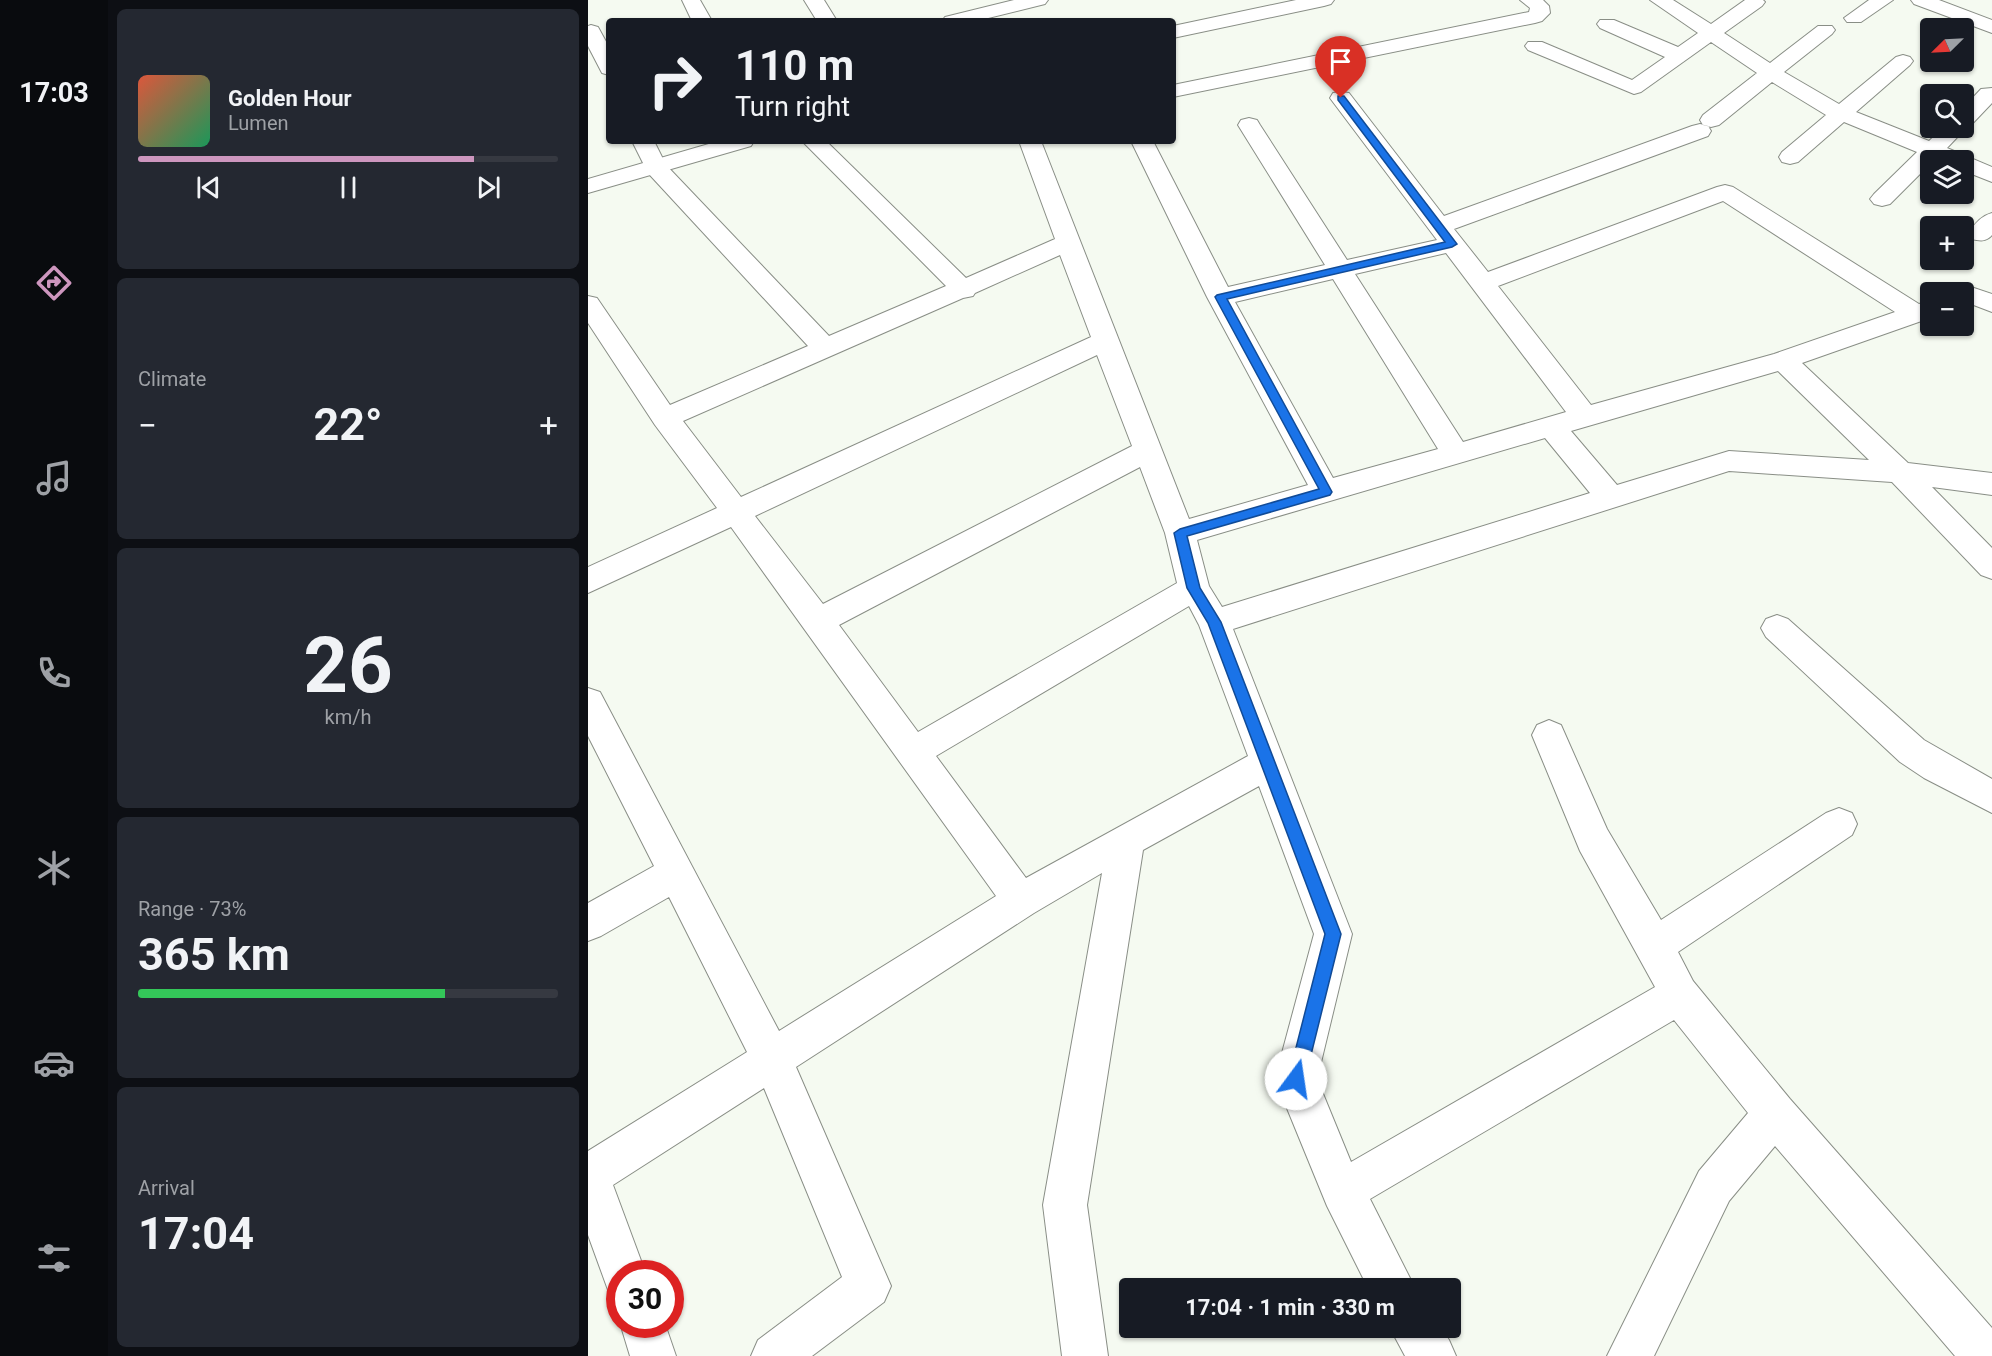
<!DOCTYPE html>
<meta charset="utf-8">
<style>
:root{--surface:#171b24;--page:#242831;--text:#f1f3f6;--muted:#9ea1a6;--line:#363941;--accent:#cd96be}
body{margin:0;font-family:Roboto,sans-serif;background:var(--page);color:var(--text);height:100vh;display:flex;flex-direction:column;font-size:22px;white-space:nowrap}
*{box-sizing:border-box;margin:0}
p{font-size:20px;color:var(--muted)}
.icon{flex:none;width:33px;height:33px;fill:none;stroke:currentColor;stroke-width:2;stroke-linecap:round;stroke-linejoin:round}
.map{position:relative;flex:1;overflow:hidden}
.details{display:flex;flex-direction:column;gap:9px;padding:9px;background:#0d0f14;width:480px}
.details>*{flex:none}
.hud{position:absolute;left:18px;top:18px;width:570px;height:126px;border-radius:6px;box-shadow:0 2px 4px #0004;background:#171b24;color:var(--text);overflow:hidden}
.needle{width:39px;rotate:246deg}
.buttons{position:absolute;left:1332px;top:18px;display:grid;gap:12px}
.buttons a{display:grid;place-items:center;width:54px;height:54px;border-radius:6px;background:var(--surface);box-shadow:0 2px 4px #0004;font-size:30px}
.speed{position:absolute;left:18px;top:1260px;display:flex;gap:12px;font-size:30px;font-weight:700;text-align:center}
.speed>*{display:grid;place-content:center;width:78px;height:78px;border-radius:50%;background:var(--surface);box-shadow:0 2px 4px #0004;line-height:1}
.speed .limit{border:9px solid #d22;background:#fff;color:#111}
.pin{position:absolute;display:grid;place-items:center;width:51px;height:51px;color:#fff;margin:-62px -26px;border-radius:50% 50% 50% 0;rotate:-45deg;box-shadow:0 0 6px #0007}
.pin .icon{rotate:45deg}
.me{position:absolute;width:66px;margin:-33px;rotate:14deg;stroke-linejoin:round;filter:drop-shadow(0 0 4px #0008)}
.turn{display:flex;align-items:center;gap:21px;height:126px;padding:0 30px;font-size:27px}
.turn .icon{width:78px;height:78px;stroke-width:2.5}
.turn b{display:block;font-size:42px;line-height:51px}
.big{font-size:45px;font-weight:700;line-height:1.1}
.details .tile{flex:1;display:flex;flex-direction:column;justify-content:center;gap:9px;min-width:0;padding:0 21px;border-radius:9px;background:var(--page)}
.details .dial{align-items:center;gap:0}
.dial b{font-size:78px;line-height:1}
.song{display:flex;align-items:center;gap:18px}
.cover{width:72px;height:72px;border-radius:9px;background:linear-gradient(135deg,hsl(10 70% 55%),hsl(150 70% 35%))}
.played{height:6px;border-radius:3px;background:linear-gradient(90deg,var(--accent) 80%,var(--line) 80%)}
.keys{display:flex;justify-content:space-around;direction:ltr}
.heat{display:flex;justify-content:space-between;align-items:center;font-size:33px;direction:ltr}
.charge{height:9px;border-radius:4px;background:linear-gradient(90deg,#34c759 73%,var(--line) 0)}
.trip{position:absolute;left:531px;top:1278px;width:342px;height:60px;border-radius:6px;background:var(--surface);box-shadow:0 2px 4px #0004;font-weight:700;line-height:60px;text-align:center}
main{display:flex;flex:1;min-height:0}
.tab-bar{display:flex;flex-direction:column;width:108px;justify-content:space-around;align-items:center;background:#090b0e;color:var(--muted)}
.tab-bar .icon{width:42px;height:42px}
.tab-bar .active{color:var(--accent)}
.tab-bar b{font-size:27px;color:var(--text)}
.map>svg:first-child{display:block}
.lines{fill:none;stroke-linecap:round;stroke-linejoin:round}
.minor-casing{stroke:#898e86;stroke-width:2}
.tertiary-casing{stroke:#898e86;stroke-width:2}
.minor{fill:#fff;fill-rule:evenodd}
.tertiary{fill:#fff;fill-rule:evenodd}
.route{fill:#1a73e8;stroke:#114b97;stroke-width:1.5}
</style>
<main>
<nav class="tab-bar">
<b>17:03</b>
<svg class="icon active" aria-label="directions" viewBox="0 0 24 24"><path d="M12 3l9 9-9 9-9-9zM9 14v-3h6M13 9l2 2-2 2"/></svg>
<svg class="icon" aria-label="music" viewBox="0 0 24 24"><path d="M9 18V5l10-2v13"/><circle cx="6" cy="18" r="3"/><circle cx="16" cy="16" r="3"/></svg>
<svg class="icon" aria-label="phone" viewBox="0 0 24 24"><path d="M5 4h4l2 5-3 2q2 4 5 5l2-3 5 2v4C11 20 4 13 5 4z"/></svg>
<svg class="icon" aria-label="climate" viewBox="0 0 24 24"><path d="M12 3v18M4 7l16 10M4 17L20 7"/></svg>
<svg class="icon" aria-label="car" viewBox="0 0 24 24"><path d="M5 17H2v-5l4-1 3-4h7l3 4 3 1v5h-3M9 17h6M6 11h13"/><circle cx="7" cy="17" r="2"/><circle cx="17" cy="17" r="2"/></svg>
<svg class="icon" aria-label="filters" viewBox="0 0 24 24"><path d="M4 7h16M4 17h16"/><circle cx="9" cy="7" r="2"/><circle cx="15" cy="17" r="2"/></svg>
</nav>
<section class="details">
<div class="tile">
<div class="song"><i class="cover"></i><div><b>Golden Hour</b><p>Lumen</p></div></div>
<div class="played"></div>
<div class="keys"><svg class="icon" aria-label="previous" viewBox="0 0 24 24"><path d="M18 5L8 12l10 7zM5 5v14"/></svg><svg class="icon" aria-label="pause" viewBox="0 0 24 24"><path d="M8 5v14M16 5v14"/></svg><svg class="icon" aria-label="next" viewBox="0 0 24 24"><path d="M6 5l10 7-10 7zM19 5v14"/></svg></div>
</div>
<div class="tile"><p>Climate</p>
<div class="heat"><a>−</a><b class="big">22°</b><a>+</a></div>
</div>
<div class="tile dial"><b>26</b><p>km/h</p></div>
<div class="tile"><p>Range · 73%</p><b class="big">365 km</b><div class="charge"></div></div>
<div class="tile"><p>Arrival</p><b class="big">17:04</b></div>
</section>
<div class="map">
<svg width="1404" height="1356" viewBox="0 0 1404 1356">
<rect width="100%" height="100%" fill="#f5faf1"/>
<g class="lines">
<defs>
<path id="minor" d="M94,0h18l12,21h-20z
M216,0h20l13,21h-20z
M426,0h34l-3,4 -69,17h-34l3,-4z
M932,0h23l6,6 1,7 -8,8 -7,2 -362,74v-12l356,-73 1,-4z
M1062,0h23l38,24 34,-24h18l2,2 -3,4 -38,27 46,30 48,-37h14l3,4 -3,4 -48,38 55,32 57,-47 7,-2 7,2 3,4 -3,4 -54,47 73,29 14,-13h21v-21l17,-18 11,-1v15l-20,21 -8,1 2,3 -19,20 45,19v15l-28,-11v-11h-34v4l-40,40 -8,2 -8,-2 -4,-5 4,-5 43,-42 -73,-30 -46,40 -8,2 -8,-2 -3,-5 3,-5 44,-37 -54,-33 -53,43 -8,2 -8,-2 -3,-5 3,-5 54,-42 -46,-31 -70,50 -7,2 -106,-44 -3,-4 3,-4h14l90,38 33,-23 -65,-29 -3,-4 3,-4h14l64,27 20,-14z
M1281,0h24l-32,22h-14l-3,-4z
M1323,0h28l53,20v13l-78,-29z
M3,25l7,2 11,20v28l-7,-2 -14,-27v-20z
M753,92l8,1 95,123 248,-90 8,-2 8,2 3,5 -3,5 -254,93 34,43 229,-85 8,-2 8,2 186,117 11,-3v17l-128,45 106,100 84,10v22l-60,-8 60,61v31l-11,-4 -89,-93 -163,-11 -496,158 119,305 -35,145 34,83 304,-175 -75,-136 -48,-116 5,-10 12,-5 12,5 46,104 54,91 165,-107 13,-5 13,5 5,11 -5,11 -174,117 15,29 97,118 202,229v28h-37l-180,-210 -46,55 -75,155h-47l92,-185 49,-58 -74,-93 -304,179 45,89h-47l-41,-82 -52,-127 39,-145 -55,-148 -116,64 -56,355 21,151h-46l-19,-151 59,-332 -68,40 -238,154 95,219 -7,16 -72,54h-61l7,-16 84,-63 -78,-189 -151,97 33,89h-26v21l-12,-5 -20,-55v-84l159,-99 -78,-155 -68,39 -13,5v-38l66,-37 -66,-130v-48l12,4 179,339 217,-135 -265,-369 -143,66v-26l129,-59 -62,-83 -67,-102v-27l9,2 73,107 138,-59 -160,-173 -16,-32h22l12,24 163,171 117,-50 -144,-145h24l140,137 89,-39 -36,-98h22l148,378 119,-34 -101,-188 -76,-156h22l75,146 97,-22 -87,-140 3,-5 8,-2 8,2 3,5 87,135 90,-20 -107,-142 3,-5zM1135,201l172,111 -121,42 -183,51 -93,-119zM858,253l120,159 -103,30 -108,-168zM472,255l31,82 -350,160 -58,-76 280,-123 10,-2 2,-3zM745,279l105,170 -105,29 -98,-176zM509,355l35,91 -309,158 -68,-88zM1190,371l91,89 -140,-9 -112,34 -46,-54zM957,438l45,55 -368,114 -13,-21 -12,-46zM552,467l25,66 12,50 -259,149 -79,-107zM601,606l10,19 49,131 -222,122 -90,-122z
M1404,213v22c-6,7 -12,6 -21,4l-3,-5c6,-10 13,-18 24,-21z
M1383,287l21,7v18l-21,-8 -7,2v-14h-9z
M1189,615l11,4 136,121 68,39v34l-68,-35 -24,-16 -134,-125 -5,-9 5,-9z
M32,1323l45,1 11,32h-46z
M802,1328h51l8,12 7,16h-51z"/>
<path id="tertiary" d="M708,0h38l-3,4 -7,2 -151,32v-12z
M131,141h35l-3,5 -163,47v-14z"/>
</defs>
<!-- minor casing -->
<use href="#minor" class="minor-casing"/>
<!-- tertiary casing -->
<use href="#tertiary" class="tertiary-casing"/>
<!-- minor -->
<use href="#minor" class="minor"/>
<!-- tertiary -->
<use href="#tertiary" class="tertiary"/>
</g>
<!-- route -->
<path class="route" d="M750,96h6l113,148 -5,3 -225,52 105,193 -2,3 -143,41 13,52 21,34 120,312 -36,145 -3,6 -6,3 -6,-3 -2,-6 37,-145 -117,-311 -21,-35 -13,-55 6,-4 139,-40 -104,-192 2,-2 228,-53 -107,-142z"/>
</svg>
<div class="buttons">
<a><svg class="needle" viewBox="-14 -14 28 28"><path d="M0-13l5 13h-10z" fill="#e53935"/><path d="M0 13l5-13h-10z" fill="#9ea1a6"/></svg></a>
<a><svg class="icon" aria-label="search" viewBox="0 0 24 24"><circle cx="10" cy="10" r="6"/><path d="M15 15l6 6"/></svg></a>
<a><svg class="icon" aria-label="layers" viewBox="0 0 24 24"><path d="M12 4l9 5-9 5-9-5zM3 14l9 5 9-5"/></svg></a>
<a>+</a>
<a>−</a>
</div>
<div class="speed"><div class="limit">30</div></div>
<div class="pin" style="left:753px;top:98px;background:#d93025"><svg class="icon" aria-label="arrive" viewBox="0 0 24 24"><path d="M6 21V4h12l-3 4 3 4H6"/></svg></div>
<svg class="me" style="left:708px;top:1079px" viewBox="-20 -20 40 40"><circle r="19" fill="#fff"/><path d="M0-13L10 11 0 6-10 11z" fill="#1a73e8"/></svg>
<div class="trip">17:04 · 1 min · 330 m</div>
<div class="hud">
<div class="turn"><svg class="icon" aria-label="right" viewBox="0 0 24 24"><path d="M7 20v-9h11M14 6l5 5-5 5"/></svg><div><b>110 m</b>Turn right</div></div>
</div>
</div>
</main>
